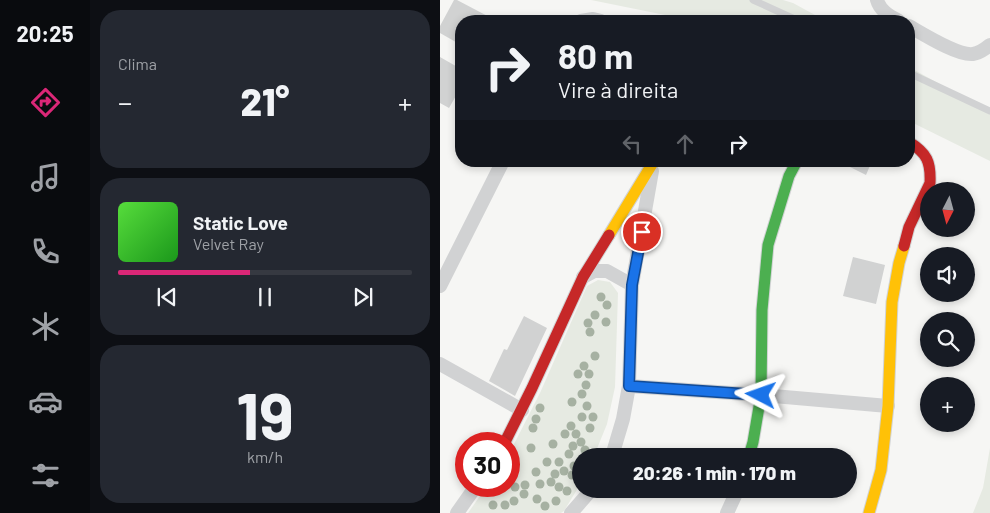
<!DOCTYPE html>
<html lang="pt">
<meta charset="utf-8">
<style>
:root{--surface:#171b24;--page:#242831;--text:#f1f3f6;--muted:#9ea1a6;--line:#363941;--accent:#db2777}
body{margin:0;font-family:Barlow,sans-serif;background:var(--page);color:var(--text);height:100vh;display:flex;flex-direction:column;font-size:19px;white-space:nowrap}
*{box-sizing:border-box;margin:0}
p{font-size:16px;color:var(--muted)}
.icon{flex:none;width:28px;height:28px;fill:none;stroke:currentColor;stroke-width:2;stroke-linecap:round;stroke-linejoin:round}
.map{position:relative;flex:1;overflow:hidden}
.drawer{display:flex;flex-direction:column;gap:10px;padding:10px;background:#0d0f14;width:350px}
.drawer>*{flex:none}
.banner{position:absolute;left:15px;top:15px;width:460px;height:152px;border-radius:20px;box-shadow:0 2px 8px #0003;background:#171b24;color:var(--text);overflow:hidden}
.needle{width:32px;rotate:186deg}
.tools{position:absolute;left:480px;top:182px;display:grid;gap:10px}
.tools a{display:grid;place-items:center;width:55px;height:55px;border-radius:50%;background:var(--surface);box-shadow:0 2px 8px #0003;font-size:25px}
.speed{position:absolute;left:15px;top:432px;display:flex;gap:10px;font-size:25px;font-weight:700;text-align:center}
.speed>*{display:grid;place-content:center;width:65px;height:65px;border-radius:50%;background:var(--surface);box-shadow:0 2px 8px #0003;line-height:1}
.speed .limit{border:8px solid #d22;background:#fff;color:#111}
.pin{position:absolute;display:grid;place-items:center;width:42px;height:42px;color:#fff;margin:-21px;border:2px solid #fff;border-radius:50%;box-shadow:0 1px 5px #0007}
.me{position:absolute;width:55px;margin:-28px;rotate:274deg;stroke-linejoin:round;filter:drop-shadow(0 0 4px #0008)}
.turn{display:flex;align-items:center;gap:18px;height:105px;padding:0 20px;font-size:22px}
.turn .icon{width:65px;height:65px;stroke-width:2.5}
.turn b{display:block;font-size:35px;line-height:42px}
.lanes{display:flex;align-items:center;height:48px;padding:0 20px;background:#0003;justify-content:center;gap:25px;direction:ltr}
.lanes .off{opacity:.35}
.big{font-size:38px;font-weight:800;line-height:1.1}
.drawer .widget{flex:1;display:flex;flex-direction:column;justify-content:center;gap:8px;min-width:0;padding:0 18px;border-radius:20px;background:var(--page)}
.drawer .dial{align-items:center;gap:0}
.dial b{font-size:65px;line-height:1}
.song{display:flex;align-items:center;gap:15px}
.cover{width:60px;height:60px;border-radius:8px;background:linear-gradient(135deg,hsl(110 70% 55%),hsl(120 70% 35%))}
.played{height:5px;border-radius:2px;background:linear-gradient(90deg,var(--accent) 45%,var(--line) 45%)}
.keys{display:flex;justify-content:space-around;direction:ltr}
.heat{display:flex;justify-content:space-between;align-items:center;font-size:28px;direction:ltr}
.trip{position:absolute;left:132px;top:448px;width:285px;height:50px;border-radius:25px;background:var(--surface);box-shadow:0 2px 8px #0003;font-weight:800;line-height:50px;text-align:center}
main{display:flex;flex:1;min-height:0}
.tab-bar{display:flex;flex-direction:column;width:90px;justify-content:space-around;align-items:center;background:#090b0e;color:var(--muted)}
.tab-bar .icon{width:35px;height:35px}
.tab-bar .on{color:var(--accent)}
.tab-bar b{font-size:22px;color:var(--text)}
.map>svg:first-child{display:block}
.green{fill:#e6eae2}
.building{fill:#d1d2d2}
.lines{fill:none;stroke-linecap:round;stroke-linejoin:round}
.fast-casing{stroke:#d1d3d4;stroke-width:13}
.slow-casing{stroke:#d1d3d4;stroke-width:13}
.jam-casing{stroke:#d1d3d4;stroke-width:13}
.lane{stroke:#d1d2d3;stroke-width:7}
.street{stroke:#d1d2d3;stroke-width:14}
.fast{stroke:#4caf50;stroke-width:11}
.slow{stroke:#ffc107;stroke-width:11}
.jam{stroke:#c62828;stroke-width:11}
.tree{fill:#a6b1a2}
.route-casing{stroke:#114b97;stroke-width:12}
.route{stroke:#1a73e8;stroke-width:9}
</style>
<main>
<nav class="tab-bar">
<b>20:25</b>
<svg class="icon on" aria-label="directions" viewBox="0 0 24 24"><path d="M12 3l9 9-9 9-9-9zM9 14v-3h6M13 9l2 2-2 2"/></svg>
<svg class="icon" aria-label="music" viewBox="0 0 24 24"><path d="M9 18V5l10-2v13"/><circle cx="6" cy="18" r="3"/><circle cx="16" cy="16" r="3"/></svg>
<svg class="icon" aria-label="phone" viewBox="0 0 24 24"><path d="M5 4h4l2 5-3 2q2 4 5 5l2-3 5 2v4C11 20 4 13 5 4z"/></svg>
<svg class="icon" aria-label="climate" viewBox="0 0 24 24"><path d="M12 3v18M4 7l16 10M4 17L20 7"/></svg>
<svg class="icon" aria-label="car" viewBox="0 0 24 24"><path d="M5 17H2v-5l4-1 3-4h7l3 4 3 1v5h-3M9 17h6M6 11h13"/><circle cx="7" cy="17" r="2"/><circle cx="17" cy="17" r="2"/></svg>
<svg class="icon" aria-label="filters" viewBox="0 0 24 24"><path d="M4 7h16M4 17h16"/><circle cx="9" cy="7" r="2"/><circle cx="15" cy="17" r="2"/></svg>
</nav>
<section class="drawer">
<div class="widget"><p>Clima</p>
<div class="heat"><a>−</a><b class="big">21°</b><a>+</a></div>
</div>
<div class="widget">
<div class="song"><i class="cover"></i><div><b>Static Love</b><p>Velvet Ray</p></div></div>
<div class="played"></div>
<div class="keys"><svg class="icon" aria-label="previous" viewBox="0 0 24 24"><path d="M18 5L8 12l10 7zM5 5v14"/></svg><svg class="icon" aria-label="pause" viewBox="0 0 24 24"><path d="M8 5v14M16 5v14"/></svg><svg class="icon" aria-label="next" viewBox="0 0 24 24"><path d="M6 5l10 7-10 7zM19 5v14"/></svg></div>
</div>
<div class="widget dial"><b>19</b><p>km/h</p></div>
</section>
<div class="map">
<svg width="550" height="513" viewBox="0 0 550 513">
<rect width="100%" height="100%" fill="#f6f6f4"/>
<!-- green -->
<path class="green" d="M151,0h192l10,3 33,18h-141l-10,-4z
M469,67l81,45v49l-81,-40z
M158,280l12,2 8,11 -3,94 -8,37 -13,32h-13v27l-17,28 -3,2h-93l19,-27h22v-32l31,-61 47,-107z
M550,448v65h-17l10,-25z"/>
<!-- building -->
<path class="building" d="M14,0h3l40,21h-36v24l-21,-12v-7z
M0,57l21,12v18l-12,21 -9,-5z
M398,161h34l-6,14z
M413,257l32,8 -9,39 -33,-8z
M84,316l23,12 -32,68 -26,-15 15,-32 3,1z"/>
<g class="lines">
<defs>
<path id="fast" d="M309,456l4,-14 8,-47 1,-85 6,-65 21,-69 8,-15"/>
<path id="slow" d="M169,235l45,-74
M429,513l12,-43 7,-64 4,-104 7,-39 5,-17"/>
<path id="jam" d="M464,246l5,-19 21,-44c1,-21 -3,-30 -21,-41
M64,444l28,-56 51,-111 26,-42"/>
</defs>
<!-- fast casing -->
<use href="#fast" class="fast-casing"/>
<!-- slow casing -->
<use href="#slow" class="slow-casing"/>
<!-- jam casing -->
<use href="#jam" class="jam-casing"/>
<!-- lane -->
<path class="lane" d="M313,0l46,21
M469,73l81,38"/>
<!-- street -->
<path class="street" d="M437,0c3,11 13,16 22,21
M141,21l12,-2 8,2
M469,26c14,8 49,30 64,28 7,-1 12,-5 17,-9
M143,277l11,-6h13l25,14
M0,286l63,-125
M0,364l82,46
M189,386l132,9 127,11
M172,456l11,-37 6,-33 3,-101 20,-114
M17,513l19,-27
M131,513l21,-24
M287,513l11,-24"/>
<!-- fast -->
<use href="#fast" class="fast"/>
<!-- slow -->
<use href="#slow" class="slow"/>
<!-- jam -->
<use href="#jam" class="jam"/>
</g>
<!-- trees -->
<g class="tree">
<circle cx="161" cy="297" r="4.5"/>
<circle cx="167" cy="305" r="4.5"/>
<circle cx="155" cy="315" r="4.5"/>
<circle cx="166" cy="322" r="4.5"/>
<circle cx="148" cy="323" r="4.5"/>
<circle cx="150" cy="332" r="4.5"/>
<circle cx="155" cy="356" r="4.5"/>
<circle cx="144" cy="366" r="4.5"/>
<circle cx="138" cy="374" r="4.5"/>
<circle cx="149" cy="374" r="4.5"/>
<circle cx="146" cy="385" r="4.5"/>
<circle cx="142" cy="394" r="4.5"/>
<circle cx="132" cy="402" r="4.5"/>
<circle cx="147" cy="406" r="4.5"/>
<circle cx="100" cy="408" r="4.5"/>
<circle cx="142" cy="417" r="4.5"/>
<circle cx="153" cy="417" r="4.5"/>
<circle cx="96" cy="419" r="4.5"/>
<circle cx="131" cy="426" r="4.5"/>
<circle cx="93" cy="428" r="4.5"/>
<circle cx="150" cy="428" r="4.5"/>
<circle cx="125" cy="434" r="4.5"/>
<circle cx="136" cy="434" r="4.5"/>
<circle cx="141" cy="442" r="4.5"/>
<circle cx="113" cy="444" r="4.5"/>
<circle cx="133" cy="446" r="4.5"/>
<circle cx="91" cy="448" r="4.5"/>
<circle cx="145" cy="450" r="4.5"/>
<circle cx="129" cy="454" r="4.5"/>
<circle cx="107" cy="462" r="4.5"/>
<circle cx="119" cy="462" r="4.5"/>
<circle cx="134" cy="466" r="4.5"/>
<circle cx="124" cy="471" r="4.5"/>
<circle cx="96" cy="472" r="4.5"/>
<circle cx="115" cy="474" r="4.5"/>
<circle cx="132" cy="475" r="4.5"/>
<circle cx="111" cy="482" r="4.5"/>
<circle cx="100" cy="484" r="4.5"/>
<circle cx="85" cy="485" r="4.5"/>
<circle cx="75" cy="487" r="4.5"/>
<circle cx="119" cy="487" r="4.5"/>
<circle cx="127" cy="491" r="4.5"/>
<circle cx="84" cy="494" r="4.5"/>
<circle cx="97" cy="499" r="4.5"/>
<circle cx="74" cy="501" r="4.5"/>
<circle cx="116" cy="501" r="4.5"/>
<circle cx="53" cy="505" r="4.5"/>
<circle cx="65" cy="505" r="4.5"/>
<circle cx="105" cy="506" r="4.5"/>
</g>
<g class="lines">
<defs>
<path id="route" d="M202,232l-10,53 -3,101 132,9"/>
</defs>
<!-- route casing -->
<use href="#route" class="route-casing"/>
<!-- route -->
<use href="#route" class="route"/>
</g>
</svg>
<div class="tools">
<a><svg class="needle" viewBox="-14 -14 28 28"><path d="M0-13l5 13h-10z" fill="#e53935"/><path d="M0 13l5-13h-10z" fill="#9ea1a6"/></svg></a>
<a><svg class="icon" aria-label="sound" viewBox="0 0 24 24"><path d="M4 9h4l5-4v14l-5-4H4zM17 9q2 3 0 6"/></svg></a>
<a><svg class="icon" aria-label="search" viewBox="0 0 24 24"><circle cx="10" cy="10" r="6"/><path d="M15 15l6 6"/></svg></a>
<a>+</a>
</div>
<div class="speed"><div class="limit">30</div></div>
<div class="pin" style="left:202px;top:232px;background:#d93025"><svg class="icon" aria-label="arrive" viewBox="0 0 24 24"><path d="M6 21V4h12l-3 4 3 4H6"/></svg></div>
<svg class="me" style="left:321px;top:395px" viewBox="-20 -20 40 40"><path d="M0-17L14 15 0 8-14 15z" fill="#1a73e8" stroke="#fff" stroke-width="4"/></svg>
<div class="trip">20:26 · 1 min · 170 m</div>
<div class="banner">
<div class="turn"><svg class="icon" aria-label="right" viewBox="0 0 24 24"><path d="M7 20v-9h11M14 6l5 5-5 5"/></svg><div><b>80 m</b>Vire à direita</div></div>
<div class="lanes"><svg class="icon off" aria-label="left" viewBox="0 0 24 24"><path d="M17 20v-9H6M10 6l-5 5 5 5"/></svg><svg class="icon off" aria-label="ahead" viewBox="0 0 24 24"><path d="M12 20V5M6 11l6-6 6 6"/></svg><svg class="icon" aria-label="right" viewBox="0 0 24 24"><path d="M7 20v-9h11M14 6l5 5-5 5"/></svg></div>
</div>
</div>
</main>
